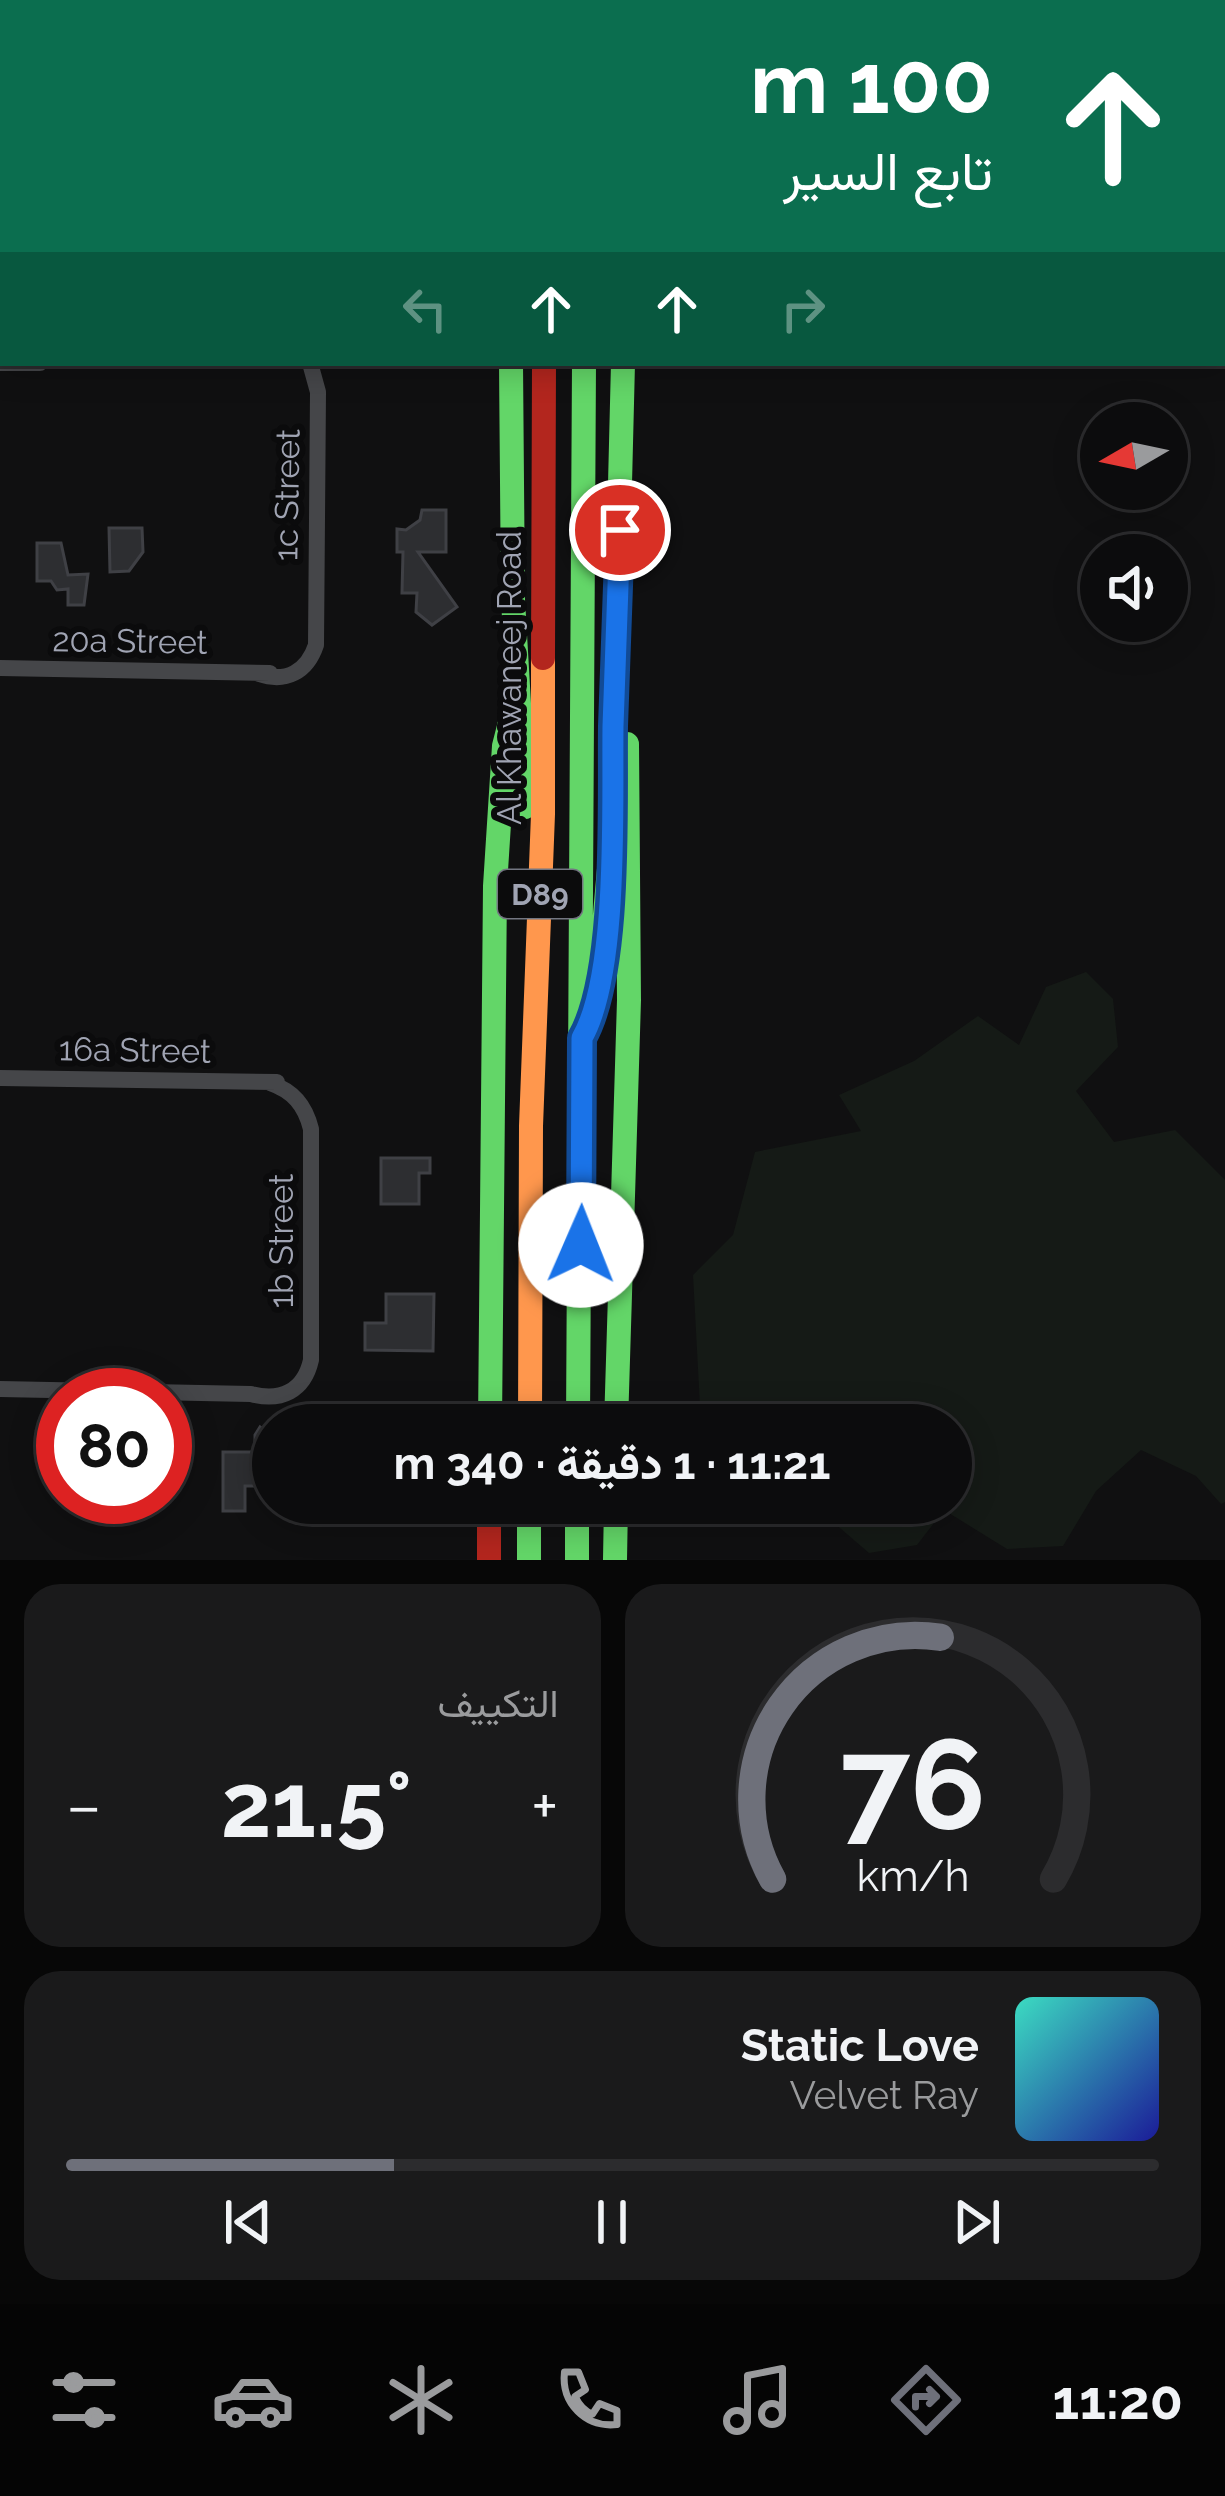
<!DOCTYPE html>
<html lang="ar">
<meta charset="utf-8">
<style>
:root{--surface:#0c0c0d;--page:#1a1a1b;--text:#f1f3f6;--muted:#9a9b9d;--line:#2c2c2e;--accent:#6e707a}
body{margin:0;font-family:Raleway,Vazirmatn,sans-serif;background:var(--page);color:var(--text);direction:rtl;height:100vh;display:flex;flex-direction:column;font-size:45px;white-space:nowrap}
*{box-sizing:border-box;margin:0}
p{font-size:39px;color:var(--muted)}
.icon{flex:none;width:66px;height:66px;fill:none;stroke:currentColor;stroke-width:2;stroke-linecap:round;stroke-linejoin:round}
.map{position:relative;height:1560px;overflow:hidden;direction:ltr}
.sheet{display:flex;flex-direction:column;gap:24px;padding:24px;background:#070707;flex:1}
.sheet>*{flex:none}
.hud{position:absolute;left:0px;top:0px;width:1227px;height:366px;box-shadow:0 6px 30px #0003,0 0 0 3px var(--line);direction:rtl;background:#0b6e4f;color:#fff;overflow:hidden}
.needle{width:78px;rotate:261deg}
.tools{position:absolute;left:1080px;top:402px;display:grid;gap:24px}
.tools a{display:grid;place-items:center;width:108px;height:108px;border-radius:50%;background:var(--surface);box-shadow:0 6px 30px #0003,0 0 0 3px var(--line);font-size:60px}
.speed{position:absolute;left:36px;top:1368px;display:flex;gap:24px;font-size:60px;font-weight:700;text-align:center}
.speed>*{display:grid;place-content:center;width:156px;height:156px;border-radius:50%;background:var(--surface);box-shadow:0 6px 30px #0003,0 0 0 3px var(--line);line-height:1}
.speed .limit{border:18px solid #d22;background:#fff;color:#111}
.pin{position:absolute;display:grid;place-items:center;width:102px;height:102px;color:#fff;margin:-51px;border:6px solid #fff;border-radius:50%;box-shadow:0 3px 12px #0007}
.me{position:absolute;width:132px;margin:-66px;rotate:1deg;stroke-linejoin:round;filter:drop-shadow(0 0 9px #0008)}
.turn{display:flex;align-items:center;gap:42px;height:252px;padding:0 36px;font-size:54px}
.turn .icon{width:156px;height:156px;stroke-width:2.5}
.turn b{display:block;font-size:84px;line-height:102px}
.lanes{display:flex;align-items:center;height:114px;padding:0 36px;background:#0003;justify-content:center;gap:60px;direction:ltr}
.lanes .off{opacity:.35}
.big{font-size:90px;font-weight:700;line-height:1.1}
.sheet .tile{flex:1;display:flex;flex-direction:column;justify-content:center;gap:18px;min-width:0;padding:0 42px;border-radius:36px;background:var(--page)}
.sheet .dial{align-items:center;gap:0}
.dial svg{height:312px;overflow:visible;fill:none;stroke:var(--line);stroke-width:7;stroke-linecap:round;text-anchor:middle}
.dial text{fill:var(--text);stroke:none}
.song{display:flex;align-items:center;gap:36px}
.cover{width:144px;height:144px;border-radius:18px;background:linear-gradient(135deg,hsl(170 70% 55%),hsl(240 70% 35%))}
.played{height:12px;border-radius:6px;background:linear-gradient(90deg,var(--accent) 30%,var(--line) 30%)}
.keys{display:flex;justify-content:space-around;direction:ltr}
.heat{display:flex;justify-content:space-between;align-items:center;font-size:66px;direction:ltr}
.sheet .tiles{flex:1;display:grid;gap:24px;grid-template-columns:1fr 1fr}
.tile:last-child{grid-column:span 2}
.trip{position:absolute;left:252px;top:1404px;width:720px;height:120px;border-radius:60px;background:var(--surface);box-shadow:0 6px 30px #0003,0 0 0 3px var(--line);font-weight:700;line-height:120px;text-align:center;direction:rtl}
.tab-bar{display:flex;height:192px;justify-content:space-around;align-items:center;background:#050505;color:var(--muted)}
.tab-bar .icon{width:84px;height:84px}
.tab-bar .current{color:var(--accent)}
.tab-bar b{font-size:54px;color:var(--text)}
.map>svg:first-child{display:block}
.green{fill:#151a16}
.building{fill:#2d2e31;stroke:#3f4045;stroke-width:3}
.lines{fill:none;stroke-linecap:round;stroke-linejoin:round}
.street{stroke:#454649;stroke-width:16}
.fast{stroke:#63d668;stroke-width:24}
.slow{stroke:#ff974d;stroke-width:24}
.jam{stroke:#b3261e;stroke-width:24}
.route-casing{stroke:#114b97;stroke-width:30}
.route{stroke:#1a73e8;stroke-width:21}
.labels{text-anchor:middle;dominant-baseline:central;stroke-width:12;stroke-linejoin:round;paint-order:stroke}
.shield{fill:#0b0b0c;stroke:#737681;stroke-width:3}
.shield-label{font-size:30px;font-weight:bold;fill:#a0a4b3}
.street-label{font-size:33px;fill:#a0a4b3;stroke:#0b0b0c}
</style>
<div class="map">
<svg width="1225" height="1560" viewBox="0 0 1225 1560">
<rect width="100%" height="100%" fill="#101011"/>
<!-- green -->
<path class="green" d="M1086,972l27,27 5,48 -42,44 38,51 61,-12 50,50v322l-4,2 -25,-28 -55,-26 -45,41 -33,55 -56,3 -63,-39 -27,35 -48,8 -58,-50h140v-78h-250l-8,-150 40,-40 22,-83 106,-21 -22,-36 75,-34 64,-45 41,29 27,-58z"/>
<!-- building -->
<path class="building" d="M422,510h24v42h-28l39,55 -25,18 -16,-13 1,-19h-15l1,-41h-6v-23l9,1 14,-10z
M109,528h33l1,24 -14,19 -19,1z
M37,543h24l7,32 20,-1 -4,31h-16v-16l-11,1 -6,-9h-14z
M381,1158h49v15h-11v31h-38z
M386,1294h48l-1,57 -68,-1v-27h21z
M260,1427l13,10v49h-28v25h-22v-59h32v-17z"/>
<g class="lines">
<!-- street -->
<path class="street" d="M0,58l3,1
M0,363h40
M0,668l270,5
M259,674c27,9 48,-2 57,-29l2,-253 -8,-29
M0,1078l277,4
M0,1389l251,5c30,8 53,-3 60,-34v-231c-6,-24 -18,-38 -41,-46"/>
<!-- fast -->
<path class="fast" d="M468,0l1,3
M544,0v3
M657,0l1,3
M585,3l1,-3
M511,363l2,237 12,207
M597,1005l14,-159 12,-483
M490,1425l5,-539 9,-140 10,-39
M578,1425l6,-1062
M616,1425l13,-425 -2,-256
M529,1503v57
M577,1503v57
M615,1560l1,-57"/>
<!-- slow -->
<path class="slow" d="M530,1425l1,-299 12,-312v-156"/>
<!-- jam -->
<path class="jam" d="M680,3l1,-3
M543,658l1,-295
M489,1503v57"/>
</g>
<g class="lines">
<defs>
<path id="route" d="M581,1245l1,-207c37,-65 30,-233 31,-312 2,-65 5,-130 7,-196"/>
</defs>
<!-- route casing -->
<use href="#route" class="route-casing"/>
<!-- route -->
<use href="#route" class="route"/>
</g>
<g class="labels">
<!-- shield labels -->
<rect class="shield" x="498" y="870" width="84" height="48" rx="9"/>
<g class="shield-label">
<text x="540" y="894">D89</text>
</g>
<!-- street labels -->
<g class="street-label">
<text transform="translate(287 495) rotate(-89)">1c Street</text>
<text transform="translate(130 641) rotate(1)">20a Street</text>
<text transform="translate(509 678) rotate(-90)">Al Khawaneej Road</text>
<text transform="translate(135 1050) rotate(1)">16a Street</text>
<text transform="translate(281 1241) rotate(-90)">1b Street</text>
</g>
</g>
</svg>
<div class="tools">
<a><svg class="needle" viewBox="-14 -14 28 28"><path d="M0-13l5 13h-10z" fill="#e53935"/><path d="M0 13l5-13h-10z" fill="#9a9b9d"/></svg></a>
<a><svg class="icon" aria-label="sound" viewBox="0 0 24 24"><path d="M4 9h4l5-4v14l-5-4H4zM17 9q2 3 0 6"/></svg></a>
</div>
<div class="speed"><div class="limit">80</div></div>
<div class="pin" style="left:620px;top:530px;background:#d93025"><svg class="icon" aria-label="arrive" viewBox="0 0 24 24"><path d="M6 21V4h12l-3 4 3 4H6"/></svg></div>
<svg class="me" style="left:581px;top:1245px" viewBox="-20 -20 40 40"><circle r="19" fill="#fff"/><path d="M0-13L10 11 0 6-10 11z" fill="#1a73e8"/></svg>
<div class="trip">11:21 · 1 دقيقة · 340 m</div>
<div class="hud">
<div class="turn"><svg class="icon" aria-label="ahead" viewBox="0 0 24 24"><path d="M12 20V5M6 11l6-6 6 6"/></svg><div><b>100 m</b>تابع السير</div></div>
<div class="lanes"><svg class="icon off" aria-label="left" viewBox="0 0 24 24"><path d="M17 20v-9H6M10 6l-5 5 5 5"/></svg><svg class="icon" aria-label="ahead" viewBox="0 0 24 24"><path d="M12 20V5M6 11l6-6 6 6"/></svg><svg class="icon" aria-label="ahead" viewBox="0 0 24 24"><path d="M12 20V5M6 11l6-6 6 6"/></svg><svg class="icon off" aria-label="right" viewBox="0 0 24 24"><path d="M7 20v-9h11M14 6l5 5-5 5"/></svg></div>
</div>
</div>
<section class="sheet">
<div class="tiles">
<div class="tile dial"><svg viewBox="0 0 100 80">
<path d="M14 69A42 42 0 1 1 86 69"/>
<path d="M14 69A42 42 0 0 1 57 7" stroke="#6e707a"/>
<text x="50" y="56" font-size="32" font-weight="700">76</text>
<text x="50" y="72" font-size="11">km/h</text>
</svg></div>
<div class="tile"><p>التكييف</p>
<div class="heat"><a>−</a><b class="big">21.5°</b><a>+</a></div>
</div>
<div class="tile">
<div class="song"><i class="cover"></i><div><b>Static Love</b><p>Velvet Ray</p></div></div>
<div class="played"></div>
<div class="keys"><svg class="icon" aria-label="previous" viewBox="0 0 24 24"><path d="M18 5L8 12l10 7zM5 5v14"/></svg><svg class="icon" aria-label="pause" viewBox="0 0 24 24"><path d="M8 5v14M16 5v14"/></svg><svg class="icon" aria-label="next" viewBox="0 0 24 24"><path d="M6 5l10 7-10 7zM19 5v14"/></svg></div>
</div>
</div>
</section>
<nav class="tab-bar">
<b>11:20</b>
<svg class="icon current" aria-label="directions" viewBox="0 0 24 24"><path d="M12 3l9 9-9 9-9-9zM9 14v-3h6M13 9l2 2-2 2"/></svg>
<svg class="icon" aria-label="music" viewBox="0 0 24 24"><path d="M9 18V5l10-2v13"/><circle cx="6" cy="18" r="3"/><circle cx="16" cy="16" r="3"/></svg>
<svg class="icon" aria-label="phone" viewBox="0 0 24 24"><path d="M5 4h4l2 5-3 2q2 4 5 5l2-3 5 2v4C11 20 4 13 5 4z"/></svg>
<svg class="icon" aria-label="climate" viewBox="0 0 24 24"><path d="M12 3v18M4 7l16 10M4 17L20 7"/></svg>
<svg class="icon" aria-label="car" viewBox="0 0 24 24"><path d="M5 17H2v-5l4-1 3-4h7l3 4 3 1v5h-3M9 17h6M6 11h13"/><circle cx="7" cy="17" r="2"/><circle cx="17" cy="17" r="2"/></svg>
<svg class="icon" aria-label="filters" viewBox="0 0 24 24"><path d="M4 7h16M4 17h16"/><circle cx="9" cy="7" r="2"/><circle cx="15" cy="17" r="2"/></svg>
</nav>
